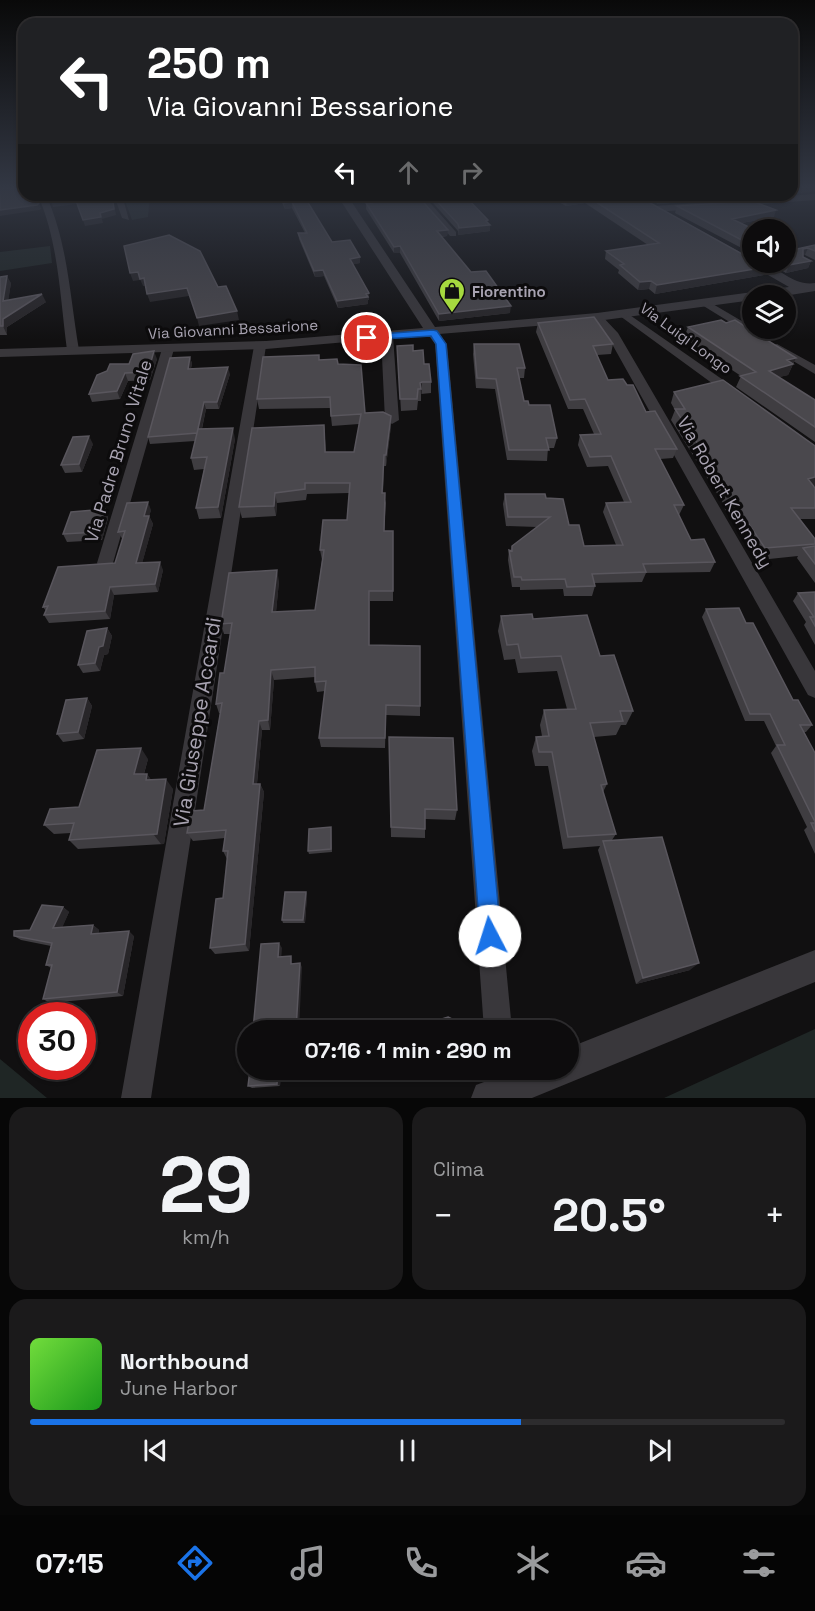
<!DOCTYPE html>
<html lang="it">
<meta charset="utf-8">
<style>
:root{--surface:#0d0c0d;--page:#1b1a1b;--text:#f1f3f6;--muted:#9a9b9d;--line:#2d2c2e;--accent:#1a73e8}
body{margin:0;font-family:"Space Grotesk",sans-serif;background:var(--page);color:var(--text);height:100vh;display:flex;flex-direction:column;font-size:22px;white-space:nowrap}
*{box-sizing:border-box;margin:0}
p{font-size:20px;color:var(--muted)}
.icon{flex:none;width:33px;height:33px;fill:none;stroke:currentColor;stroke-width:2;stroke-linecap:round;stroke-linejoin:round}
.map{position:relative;height:1098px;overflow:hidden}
.details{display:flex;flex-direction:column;gap:9px;padding:9px;background:#070707;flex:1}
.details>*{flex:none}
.top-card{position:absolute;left:18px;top:18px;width:780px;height:183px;border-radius:18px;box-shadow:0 2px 4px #0004,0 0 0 2px var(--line);background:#202124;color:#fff;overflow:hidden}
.fabs{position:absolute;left:742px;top:219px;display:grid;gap:12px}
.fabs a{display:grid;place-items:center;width:54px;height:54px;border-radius:50%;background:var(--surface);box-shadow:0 2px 4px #0004,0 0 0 2px var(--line);font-size:30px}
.speed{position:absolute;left:18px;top:1002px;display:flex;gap:12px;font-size:30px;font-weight:700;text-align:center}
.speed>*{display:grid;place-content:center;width:78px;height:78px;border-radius:50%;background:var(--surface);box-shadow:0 2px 4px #0004,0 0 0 2px var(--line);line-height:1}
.speed .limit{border:9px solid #d22;background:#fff;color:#111}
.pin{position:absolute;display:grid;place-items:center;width:51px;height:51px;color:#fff;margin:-26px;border:3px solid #fff;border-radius:50%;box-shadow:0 2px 6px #0007}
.me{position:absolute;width:66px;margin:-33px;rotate:355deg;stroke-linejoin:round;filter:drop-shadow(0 0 4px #0008)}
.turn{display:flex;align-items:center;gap:21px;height:126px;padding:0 30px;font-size:27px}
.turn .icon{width:78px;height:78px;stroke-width:2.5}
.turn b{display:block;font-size:42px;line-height:51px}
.lanes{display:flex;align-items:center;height:57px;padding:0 30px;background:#0003;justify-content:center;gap:30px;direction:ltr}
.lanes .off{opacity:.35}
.big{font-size:45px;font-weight:700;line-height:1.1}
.details .card{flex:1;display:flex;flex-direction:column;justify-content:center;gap:9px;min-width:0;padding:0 21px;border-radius:18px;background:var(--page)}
.details .dial{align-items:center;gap:0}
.dial b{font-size:78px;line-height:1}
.song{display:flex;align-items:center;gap:18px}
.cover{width:72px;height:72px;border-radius:9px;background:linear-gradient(135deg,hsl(100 70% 55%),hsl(120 70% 35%))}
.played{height:6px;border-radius:3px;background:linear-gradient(90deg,var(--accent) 65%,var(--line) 65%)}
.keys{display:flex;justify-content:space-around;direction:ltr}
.heat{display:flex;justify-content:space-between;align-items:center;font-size:33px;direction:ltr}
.details .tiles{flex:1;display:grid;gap:9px;grid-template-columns:1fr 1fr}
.card:last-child{grid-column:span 2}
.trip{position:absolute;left:237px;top:1020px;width:342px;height:60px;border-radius:30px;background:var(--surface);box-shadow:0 2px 4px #0004,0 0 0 2px var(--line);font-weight:700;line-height:60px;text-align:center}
.menu{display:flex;height:96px;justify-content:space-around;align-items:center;background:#050505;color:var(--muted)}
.menu .icon{width:42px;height:42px}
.menu .on{color:var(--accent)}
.menu b{font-size:27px;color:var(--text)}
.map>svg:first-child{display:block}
.green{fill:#1f2625}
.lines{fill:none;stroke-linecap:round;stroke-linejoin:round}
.minor{fill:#39373b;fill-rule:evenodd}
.tertiary{fill:#39373b;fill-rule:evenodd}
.wall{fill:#3f3d41}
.shaded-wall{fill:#282629}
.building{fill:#4a484d;stroke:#59565d;stroke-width:1.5}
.route{fill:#1a73e8;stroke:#114b97;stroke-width:1.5}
.labels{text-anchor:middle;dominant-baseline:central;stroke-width:6;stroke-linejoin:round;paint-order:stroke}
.far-poi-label{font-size:15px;font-weight:bold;fill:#a8a3b1;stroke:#0c0b0c;text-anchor:start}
.far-street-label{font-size:15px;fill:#a8a3b1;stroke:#0c0b0c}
.street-label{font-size:18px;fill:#a8a3b1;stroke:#0c0b0c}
.near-street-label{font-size:21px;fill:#a8a3b1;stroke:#0c0b0c}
</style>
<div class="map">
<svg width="815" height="1098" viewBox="0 0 815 1098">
<rect width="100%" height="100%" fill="#111011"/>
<!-- green -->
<path class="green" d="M123,195h27l-2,22 -16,3z
M50,246l2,17 -52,8v-19z
M815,1029v69h-151z
M0,1059l47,39h-47z"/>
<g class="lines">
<!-- minor -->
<path class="minor" d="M805,187h10v4z
M38,195h8c22,48 24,103 33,155l-6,3 -6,-3c-7,-52 -8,-106 -29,-155z
M114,195h8l7,25 -7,-2z
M415,195h8l33,37v4h-6z
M706,300l51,30 2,2 -2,2h-8l-47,-29v-4z
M624,311l115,80 2,3 -2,3h-8l-111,-81 -1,-2z
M597,314l4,1 17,18 197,338v27l-7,-3 -201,-360 -15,-18z
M433,330l4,1 10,13 65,686h-28l-49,-686 -8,-11z
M387,333l6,3 6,84 -7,4 -7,-4 -4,-84z
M260,343l6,3 -115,752h-30l133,-752z
M777,344l38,21v9l-42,-25v-4z
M168,346l6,3 -61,214 -2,4 -6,2 -6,-2 -2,-4 65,-214z
M487,1070h29l3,21 -3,7h-24z"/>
<!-- tertiary -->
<path class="tertiary" d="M815,194v6l-159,12 -5,-3 5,-3z
M337,195h10l88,132 162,-14 192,-26 -40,-23v-4l4,-1v3c23,0 38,25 62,21v8l-31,5h-31v4l-156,21 -158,13 -6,3 -5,-2 -162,14 -266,8v-8l266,-8 157,-13z
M815,950v32l-283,116h-61l5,-13 40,-15h52v-22z"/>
</g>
<!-- wall -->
<path class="wall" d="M278,195h28l1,6 25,41 28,15v6l-7,1 16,36h-1v4l-30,4 -14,-32 -9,1 -16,-38 -1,-6h7l-13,-25 -7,1z
M372,195h45l31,35 -1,6 -5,1 29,35 39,41 -71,8 -39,-68h-6l-28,-44v-6h3v-5l5,-1z
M426,195h38l24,28 2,8 -32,4v-4z
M546,195h90l131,72 -3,8 -109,19 -6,-5 -11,1 -20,-17 1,-3 -14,-11 1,-8 42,-6 -63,-42 -19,3z
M643,195h129l-114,9z
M677,206l97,11 -32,6 11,7v24l-78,-41z
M815,245v15l-10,-5h-2v2l8,4 -3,7 -22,5 -16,-9 -5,-2h21l11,-13z
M0,277l11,6 -3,17 38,2 -39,25v8h-7z
M538,323l75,21 -2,10 -14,1 11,25 19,5 19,27 31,37 -4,9 -13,1 24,46 -5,10 12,25 24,22 -5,10 -64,1 -4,9 -48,1 1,3 -3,10h-28l-1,-7 -43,1v-3h-8l-4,-27 1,-10 2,1 1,-5 25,-19 -31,-1 -3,-22 2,-10 41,4 23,27 15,21 32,-1 -13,-33 3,-9 18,-1 -16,-36 -21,1 -9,-22 2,-10 14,-1 -11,-25h-15l-32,-77z
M726,323l70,35 -8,17 -9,2 36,23v42l-79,-55 5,-11 -57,-38 4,-11z
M474,344l51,24 -1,10h-5l5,23 5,4 28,33 -3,10h-6l-1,13 -40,-1 -12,-71 -19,-1 -3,-34z
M397,346l16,5 11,13 7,18v11l-10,1v7h-3l-1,9 -16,1z
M319,355v5l19,4 27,49 26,3v10l-5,40h-2l-1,27 3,10 -2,28h9v70h-23l-1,44 51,1v70l-34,-1 -1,33 -64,-1 -2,-9 6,-47 -8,1 -2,-10v-5l-41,3 -4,50h-8l-5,54h3l4,8 -15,159 -34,3 -5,-6 13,-50 4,-39 -4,-8 2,-13 -32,3 -6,-8 17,-23 16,-97h-1l-3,-9 8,-31 6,-39h-6l-3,-10 58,-43 -3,31 39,-2 7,-50 -2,-10 27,-30 2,-27 -42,1 -1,6 -29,3 -1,13 -34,2 -3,-11 85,-82 2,27h28l5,-28 -27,2 -2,-18 -71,1 -2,-10z
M190,357l2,7 -1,4 39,6 -11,35h-13l-4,20 33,10 -14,79 -22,1 -3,-11 8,-39 -10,1 -3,-12 4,-17 -45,3 -2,-7z
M157,359l-7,21 -22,1 -8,18 -28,3 -3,-8 40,-30z
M674,392l141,96v31h-15l15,20v44l-18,-25 1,-2 -39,4 -37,-55 1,-2 -52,-83 4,-10 -4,-7z
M93,444l-11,28 -17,1 -4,-8z
M105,509l3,9 -6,22 -35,2 -4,-8z
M151,510l-2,6 4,8 -11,39 21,7 -5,22 -44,3 -4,24 -61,4 -5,-8 2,-4 -3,-4 72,-44 8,-23 -5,-8z
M815,592v53l-11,-20 2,-3 -13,-21 5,-8z
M706,609l40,14 47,77 19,25 -6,7h-2l11,21v101l-11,-24 3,-3 -36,-74 5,-7 -12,-25h-19l-43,-104z
M501,616l32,3 67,37 33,55 -7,14h-5l-5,10 -22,2 13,47 -4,8 13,42 -4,6 78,130 -54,14 -38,-134 2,-4 -37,3 -15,-83h-13l-3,-15 4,-14 6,-1 -2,-11 4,-15 23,-1 -10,-38 -39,2 -3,-14 -11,1 -6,-29z
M107,628l5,8 -4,18 -4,1 -4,16 -17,2 -5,-8z
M87,698l5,8 -8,33 -21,3 -6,-8z
M389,737l68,73 -2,10 -30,-1v19l-34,-1z
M148,759l-4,15h3l4,6 22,9 -9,55 -86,5 -9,-9 2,-7 -17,1 -10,-9 35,-18z
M331,827l1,25 -23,2 -1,-3z
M306,892l1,3 -2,28h-22l-1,-3z
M63,907l6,5 -7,15 31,-2 6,5 -1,4 36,2 -11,60 -73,7 -7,-4 8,-31 -5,-3 5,-19 -30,-6 -7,-4 16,-6z
M250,1070h47v1l-16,1 -1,14 -28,2 -4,-2z"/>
<!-- shaded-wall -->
<path class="shaded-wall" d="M792,187h22l-3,5 -19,2z
M37,195l4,14 -2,1 -39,6v-6z
M112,195l4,20 -14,4 1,4 -18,3 -2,-6 17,-7z
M680,195h92l-114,9 2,-8z
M587,196l-2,7 -19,3 2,-7z
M75,198l2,6 -24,3 -2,-6z
M292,202v6l-7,1 -1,-6z
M776,210l-2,7 -44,8 2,-6z
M488,220v5h2v6l-32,4 1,-7z
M448,230l-1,6 -10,1v-6z
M400,246v7h-6v-6z
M808,248l-3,7 -5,1 3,-7z
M360,257v6l-9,2 -1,-6z
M811,261l-3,7 -22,5 3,-8z
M767,267l-3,8 -109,19 2,-9z
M323,270l1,6 -9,1 -1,-6z
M138,272l2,8 -7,1 -3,-8z
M7,276l4,7 -4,26 -4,-8z
M144,278l2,8h-3l-3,-7z
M651,281l-2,8 -11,1 2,-8z
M187,288l2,8 -39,6 -3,-8z
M369,293v7h-1v4l-30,4 -1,-7z
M42,294l4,8 -39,25v8l-4,-9v-7z
M511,306l-1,7 -71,8v-7z
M237,311l2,9 -40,6 -2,-8z
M154,351l3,8 -7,21 -2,-8z
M190,357l2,7 -3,12 -1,-7z
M796,358l-8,17 -24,6 5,-10 18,-11z
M228,367l2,7 -11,35 -2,-7z
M125,373l3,8 -8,18 -3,-8z
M422,382v12h-1l-1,-11z
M204,402l2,7 -7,32 -2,-8z
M391,416v10l-5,40v-11z
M233,428l2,11 -14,79 -3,-11z
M89,436l4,8 -11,28 -3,-8z
M384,455v11l-2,37v-10z
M815,477v9l-14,5 7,-12z
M275,493l2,10 -1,13 -2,-10z
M148,502l3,8 -4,14 -3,-8z
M105,509l3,9 -6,22 -4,-8z
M149,516l4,8 -13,47 -4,-8z
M160,562l3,8 -5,22 -3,-8z
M277,570l2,11 -4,42 -3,-11z
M110,587l4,8 -4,24 -5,-8z
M369,591l1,10 -1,54z
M107,628l5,8 -4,18 -4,1 -4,16 -5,-8 4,-16z
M271,670l3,10 -4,50 -2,-10z
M87,698l5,8 -8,33 -6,-7z
M259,721l3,9 -6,63 -3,-9z
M141,748l7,11 -7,25 -7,-10z
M147,774l7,10 -8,-4z
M166,779l7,10 -9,55h-3l-7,-9z
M260,784l4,8 -15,159 -4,-7z
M306,892l1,3 -2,28 -2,-3z
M63,907l6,5 -9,21 -7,-5z
M93,925l6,5 -2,9 -6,-5z
M129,931l5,5 -11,60 -6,-4z
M279,943l3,5 -1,14 -3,-5z
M300,963l2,4 -3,63h-3z
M699,963l-9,7 -54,14 7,-6z
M278,1070l3,2 -1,14 -3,-2z"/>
<!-- building -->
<path class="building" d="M0,187h24v8h12l3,8 -2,2 -37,5z
M48,195h64l2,14 -14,4 1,4 -18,3 -8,-22 -24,3z
M280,195h26l1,6 25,41 18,-2 10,17 -10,2 19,34 -3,1 2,3 -31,4 -14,-31 -9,1 -16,-38h9l-15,-31 -8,1z
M377,195h40l31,35 -11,1 34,41 15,-1 25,35 -72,8 -39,-68 -6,1 -28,-44h6l-3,-5 9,-2z
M431,195h33l24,25 -2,1 4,4 -31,3 -1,-4z
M560,195h76l117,65v2h5l9,5 -110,18 -6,-4 -11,1 -20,-17 4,-1 -18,-13 53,-8 -72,-47 -19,3z
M658,195h22l-20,1z
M752,201l24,9 -44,9 23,11h-2v16l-76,-40z
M169,235l31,16 18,36 8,-1 11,25 -40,7 -10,-30 -40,6 -3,-16 -4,1 -2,-7 -8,1 -6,-27z
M786,244l11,5 18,-4v6l-7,-3 -5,1v8l8,4 -22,4 -6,-3h3z
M7,276l-4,25 39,-7 -39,25v7h-3v-49z
M594,317l19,27 -20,2 15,34 15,-1 4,6h6l13,27 9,-1 22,38h-22l29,56h-10l17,35 13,-1 11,23 -72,2 3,8 -54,2 3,12 -28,1 -2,-8 -43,1 -1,-3h-7l-5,-27 3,1v-5l38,-29h-42l-3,-23h40l1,4 17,1 6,26h10l5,21 39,-1 -17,-42 25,-1 -20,-46 -21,1 -10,-22 21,-1 -16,-35 -15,1 -32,-77z
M721,320l5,3 9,-3 61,38 -9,2 6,4 -24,7 46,29v27l-75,-51 16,-4 -68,-45z
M474,344h45l6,24h-8l7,33h4l1,4h21l7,33h-11l3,12h-40l-13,-71 -19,-1z
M413,345v6l10,-1 1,14h5l2,18h-9l-2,1 1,6h-3l-1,10h-17l-3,-53z
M154,351l-6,21 -23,1 -8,18 -28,3 8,-19 10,-4 3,-7h19l4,-10z
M319,355v5l18,-1 1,5 23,1 4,48 18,-1 8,4 -5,39h-2l-2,38h3l-1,38h9v60h-24v54l51,1v60l-34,-1 -1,33h-66l7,-57 -11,1v-15l-44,3 -3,50 -9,1 -6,63h7l-15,160 -35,4 6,-49 7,-1 5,-47h-5l3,-21 -39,3 4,-22 13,-1 18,-107 -6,1 4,-31h4l8,-50 -11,1 8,-51 48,-3 -5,42 43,-2 9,-60h-4l3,-30h24l3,-37h-45v6l-30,4 -1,13 -35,1 13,-79 72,-3 1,27h29l7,-38 -30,2 -1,-19 -73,2 6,-42z
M190,357l-2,12 40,-2 -11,35h-13l-7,31 -49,4 22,-79z
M723,380l92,66v31l-7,2 7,9v20h-24l24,31v5l-50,4 -37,-55h2l-55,-84h10l-11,-17z
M233,428l-15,79 -22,1 11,-51 -16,1 7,-29z
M89,436l-10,28 -18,1 12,-28z
M148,502l-4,14h5l-13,47 24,-1 -5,22 -45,3 -5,24 -61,4 4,-9 -5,1 15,-40 57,-4 10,-32 -7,1 9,-29z
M105,509l-7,23 -35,2 8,-22z
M815,546v18l-12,-16z
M815,592v34l-5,-9h4l-16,-24z
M739,608l7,15h7l40,77h5l14,25h-12l15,28v69l-38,-77h8l-15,-31h-20l-44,-105z
M532,614l1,5 54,-4 13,41 14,-1 19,56h-13l3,10 -33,2 17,61 -6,1 15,49 -48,3 -16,-85h-13l-3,-15 13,-1 -5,-26 32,-1 -15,-53 -40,2 -3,-14 -11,1 -6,-29z
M107,628l-4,18 -4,1 -4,16 -17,2 9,-34z
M87,698l-9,34 -21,2 9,-34z
M389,737l64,1 4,72 -32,-1v20l-34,-2z
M141,748l-7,26h13l-1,6 20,-1 -9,55 -88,6 5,-17 -30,2 6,-16 29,-2 18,-57z
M811,823h4v9z
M331,827v22l-23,2 1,-22z
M662,837l37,126 -56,15 -40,-137z
M285,892h21l-3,28h-21z
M42,905l21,2 -10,21 40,-3 -2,9 38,-3 -12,61 -74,7 9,-34h-6l6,-22 -38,-7v-5l16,-1z
M279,943l-1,14 13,-1v8l9,-1 -4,67h-43l8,-86z
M448,1017l10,5 2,8h-27l9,-11z
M250,1070h29h-1l-1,14 -29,2z"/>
<!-- sky -->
<linearGradient id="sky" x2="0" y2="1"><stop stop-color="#090909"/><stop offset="0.55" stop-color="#323743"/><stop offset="1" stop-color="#323743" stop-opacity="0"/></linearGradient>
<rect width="815" height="340" fill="url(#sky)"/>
<!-- route -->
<path class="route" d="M433,330l4,1 9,13 55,592 -3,7 -8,4 -7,-4 -3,-7 -44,-592 -5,-8 -64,4 -5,-2 5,-3z"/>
<!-- icons -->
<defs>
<symbol id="shop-pin" viewBox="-11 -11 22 30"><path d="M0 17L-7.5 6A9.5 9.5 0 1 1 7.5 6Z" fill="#a6da3f" stroke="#0c0b0c"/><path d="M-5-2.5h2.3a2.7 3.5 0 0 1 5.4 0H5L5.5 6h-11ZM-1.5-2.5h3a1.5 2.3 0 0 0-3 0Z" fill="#111"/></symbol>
</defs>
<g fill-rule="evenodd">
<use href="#shop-pin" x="437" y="276" width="30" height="40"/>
</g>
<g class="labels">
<!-- far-poi labels -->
<g class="far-poi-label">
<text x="472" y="291">Fiorentino</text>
</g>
<!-- far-street labels -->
<g class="far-street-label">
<text transform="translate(233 329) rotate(-3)">Via Giovanni Bessarione</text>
<text transform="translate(686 338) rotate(36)">Via Luigi Longo</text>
</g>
<!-- street labels -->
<g class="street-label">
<text transform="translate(118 451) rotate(-73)">Via Padre Bruno Vitale</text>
<text transform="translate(725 492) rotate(60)">Via Robert Kennedy</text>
</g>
<!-- near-street labels -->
<g class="near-street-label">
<text transform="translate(197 722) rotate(-81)">Via Giuseppe Accardi</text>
</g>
</g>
</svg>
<div class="fabs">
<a><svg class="icon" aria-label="sound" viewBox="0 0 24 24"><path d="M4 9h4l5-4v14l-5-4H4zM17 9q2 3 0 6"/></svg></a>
<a><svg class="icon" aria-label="layers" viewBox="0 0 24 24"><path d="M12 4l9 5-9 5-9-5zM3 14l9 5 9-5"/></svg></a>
</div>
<div class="speed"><div class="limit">30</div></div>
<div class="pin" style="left:367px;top:338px;background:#d93025"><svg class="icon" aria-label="arrive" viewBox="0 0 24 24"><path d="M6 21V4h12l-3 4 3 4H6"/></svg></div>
<svg class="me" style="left:490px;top:936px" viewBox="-20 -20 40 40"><circle r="19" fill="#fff"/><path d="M0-13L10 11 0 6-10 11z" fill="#1a73e8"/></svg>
<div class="trip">07:16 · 1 min · 290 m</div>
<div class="top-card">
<div class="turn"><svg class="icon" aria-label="left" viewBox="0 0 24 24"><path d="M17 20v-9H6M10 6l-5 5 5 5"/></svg><div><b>250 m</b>Via Giovanni Bessarione</div></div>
<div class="lanes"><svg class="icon" aria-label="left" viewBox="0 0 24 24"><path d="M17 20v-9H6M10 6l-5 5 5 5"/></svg><svg class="icon off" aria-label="ahead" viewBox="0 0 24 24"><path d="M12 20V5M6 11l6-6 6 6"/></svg><svg class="icon off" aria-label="right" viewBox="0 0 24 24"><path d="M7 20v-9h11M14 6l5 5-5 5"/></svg></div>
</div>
</div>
<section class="details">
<div class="tiles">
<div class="card dial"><b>29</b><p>km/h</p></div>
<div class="card"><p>Clima</p>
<div class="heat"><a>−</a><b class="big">20.5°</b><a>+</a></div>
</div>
<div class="card">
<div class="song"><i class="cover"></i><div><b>Northbound</b><p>June Harbor</p></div></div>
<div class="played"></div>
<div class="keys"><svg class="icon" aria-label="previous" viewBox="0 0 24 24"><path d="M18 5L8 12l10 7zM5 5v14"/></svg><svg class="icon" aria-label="pause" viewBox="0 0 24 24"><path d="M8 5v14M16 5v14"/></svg><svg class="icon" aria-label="next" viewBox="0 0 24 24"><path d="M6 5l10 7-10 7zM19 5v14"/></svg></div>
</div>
</div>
</section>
<nav class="menu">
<b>07:15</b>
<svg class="icon on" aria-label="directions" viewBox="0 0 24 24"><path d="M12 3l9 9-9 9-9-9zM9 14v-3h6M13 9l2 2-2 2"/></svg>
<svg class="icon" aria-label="music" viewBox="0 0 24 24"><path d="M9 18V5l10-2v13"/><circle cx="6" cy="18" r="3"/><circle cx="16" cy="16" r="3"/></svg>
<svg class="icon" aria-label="phone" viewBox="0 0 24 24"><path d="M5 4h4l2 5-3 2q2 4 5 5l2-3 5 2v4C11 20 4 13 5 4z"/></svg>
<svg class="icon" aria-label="climate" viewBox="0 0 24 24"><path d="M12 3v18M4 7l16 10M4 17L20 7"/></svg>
<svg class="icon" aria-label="car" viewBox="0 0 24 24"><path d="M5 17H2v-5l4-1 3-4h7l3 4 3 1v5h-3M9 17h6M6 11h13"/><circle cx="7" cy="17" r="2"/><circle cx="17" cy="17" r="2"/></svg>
<svg class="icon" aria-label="filters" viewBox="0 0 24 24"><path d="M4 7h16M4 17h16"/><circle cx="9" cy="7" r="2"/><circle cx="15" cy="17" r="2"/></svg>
</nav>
